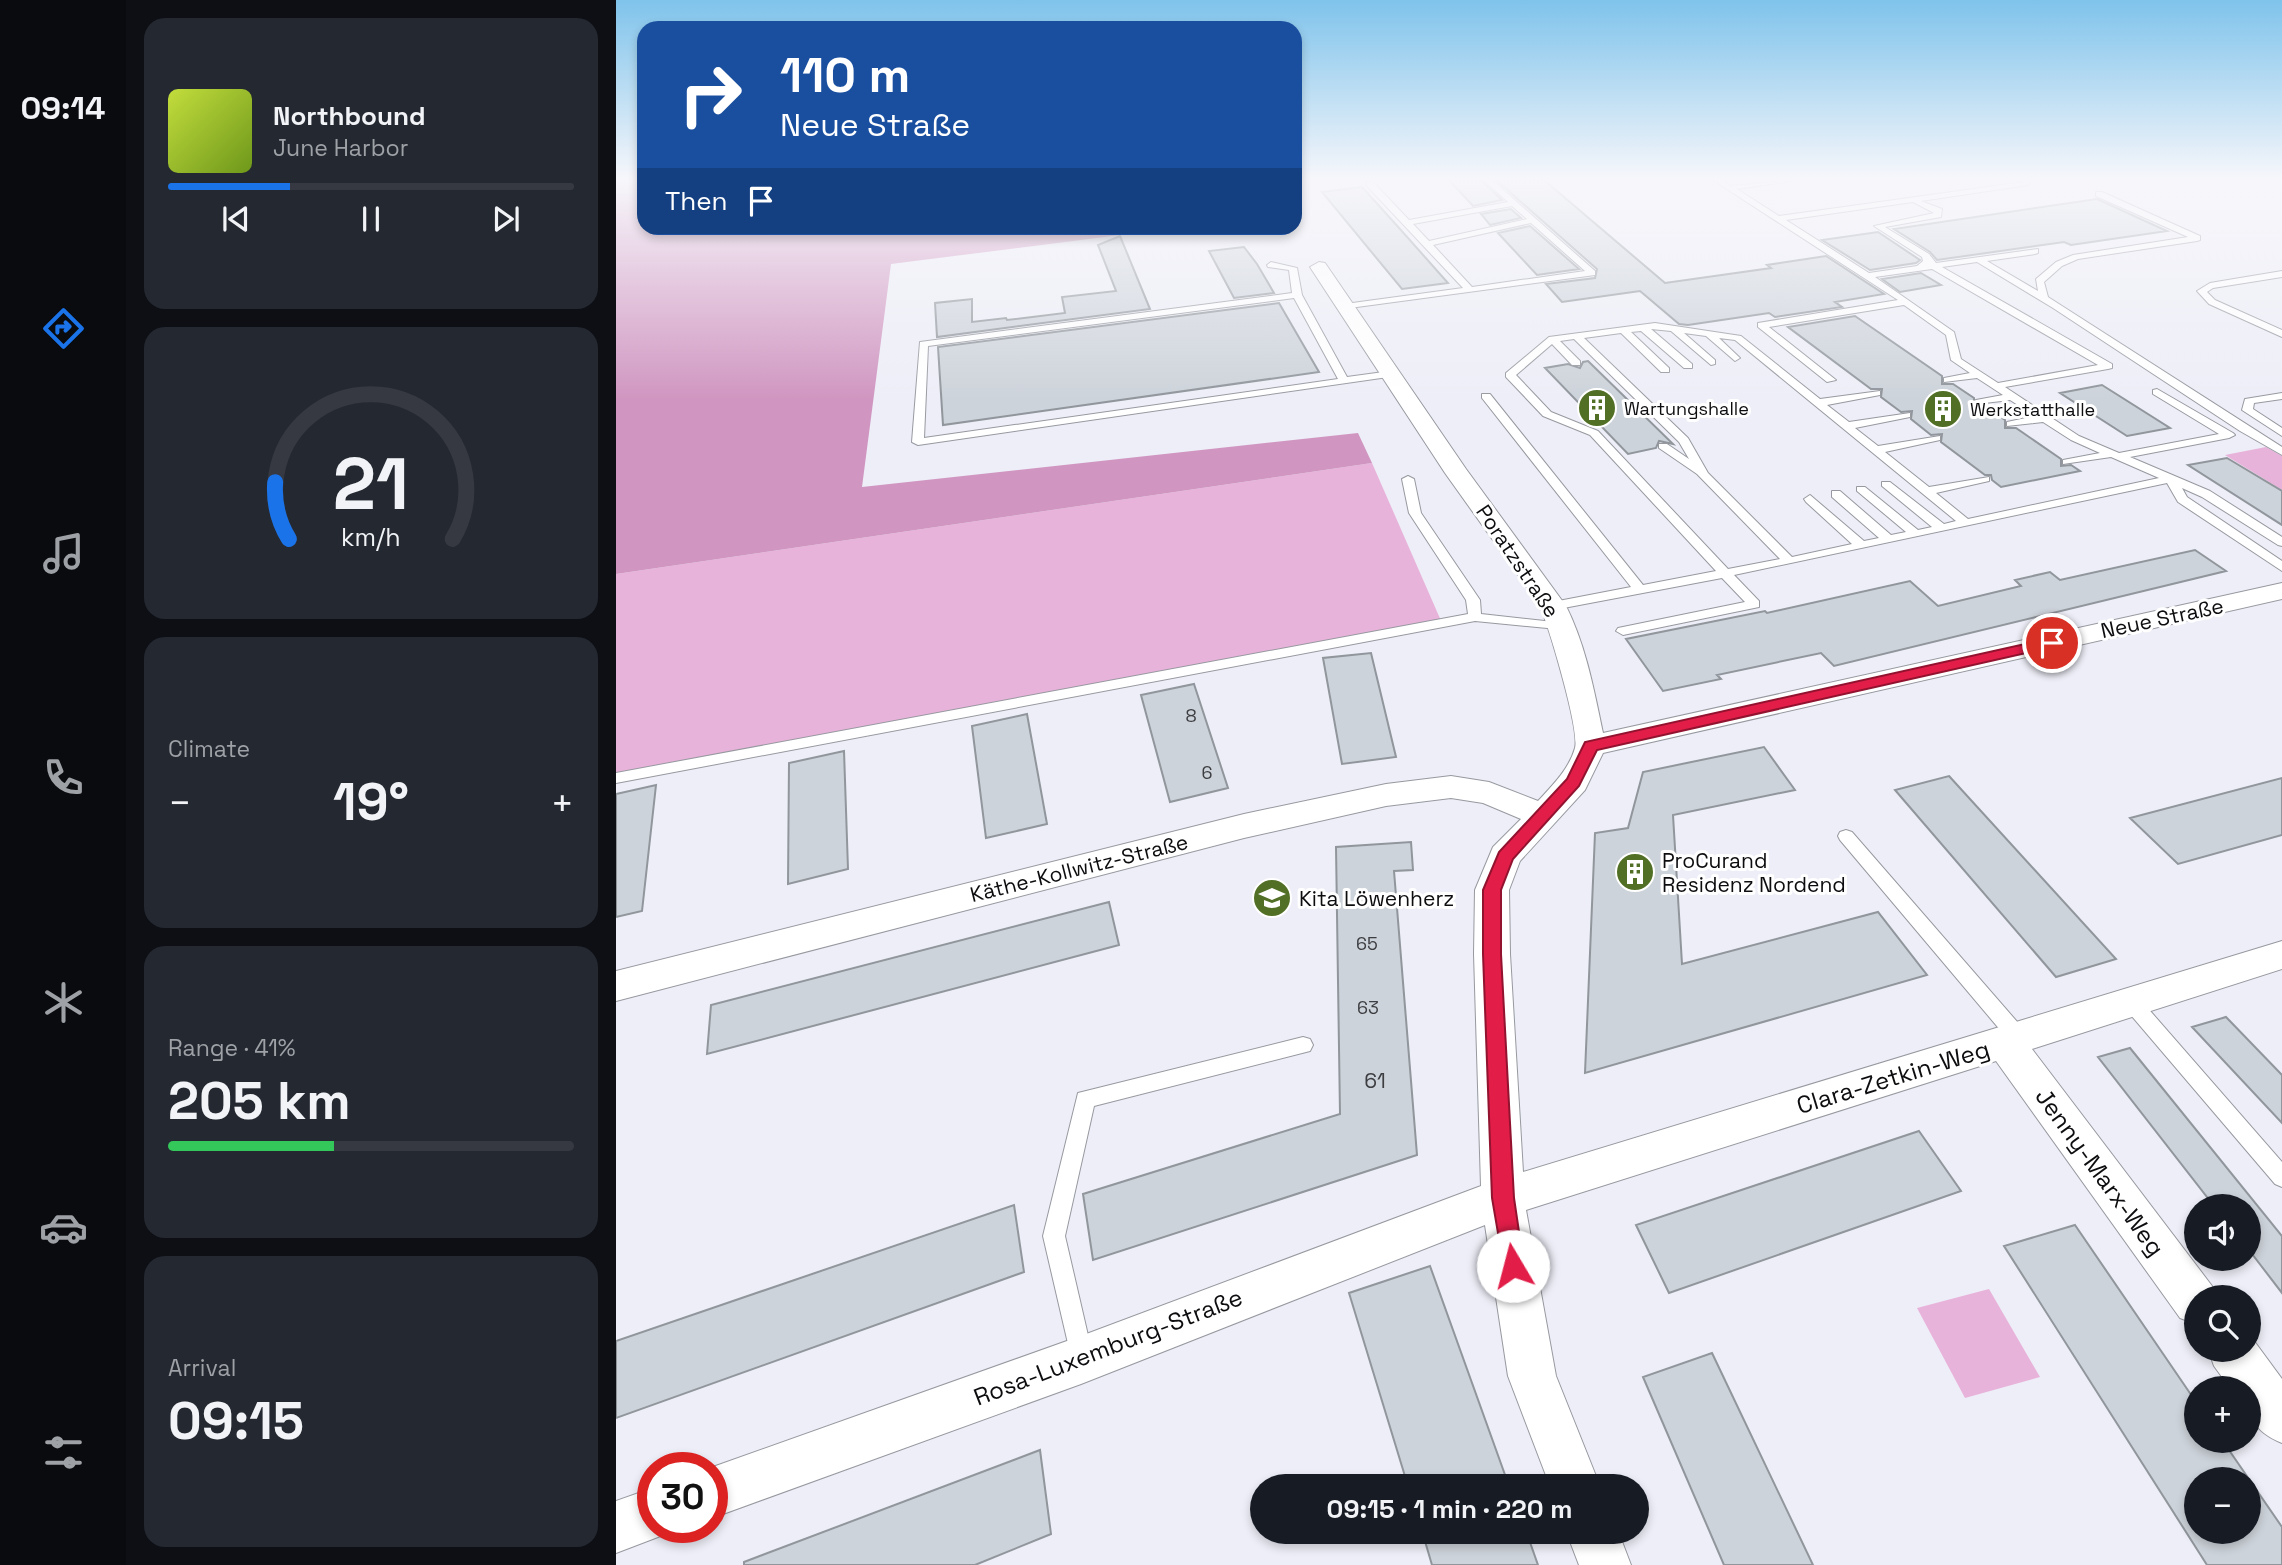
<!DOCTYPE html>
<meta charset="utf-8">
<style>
:root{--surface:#171b24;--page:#242831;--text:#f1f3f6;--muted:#9ea1a6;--line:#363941;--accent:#1a73e8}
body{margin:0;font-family:"Space Grotesk",sans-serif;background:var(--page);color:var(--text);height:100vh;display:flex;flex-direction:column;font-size:26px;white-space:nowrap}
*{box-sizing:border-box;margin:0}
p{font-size:23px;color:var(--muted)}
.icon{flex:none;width:38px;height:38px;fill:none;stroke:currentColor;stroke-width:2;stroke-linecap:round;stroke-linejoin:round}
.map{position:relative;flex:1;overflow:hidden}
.sheet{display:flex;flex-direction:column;gap:18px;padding:18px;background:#0d0f14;width:490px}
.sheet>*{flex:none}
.guide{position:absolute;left:21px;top:21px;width:665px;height:214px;border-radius:21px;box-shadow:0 4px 10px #0003;background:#1a4fa0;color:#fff;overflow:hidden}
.tools{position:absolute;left:1568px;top:1194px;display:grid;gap:14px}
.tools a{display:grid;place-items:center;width:77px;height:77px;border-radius:50%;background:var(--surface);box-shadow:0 4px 10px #0003;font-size:35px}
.speed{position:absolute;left:21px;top:1452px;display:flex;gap:14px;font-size:35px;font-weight:700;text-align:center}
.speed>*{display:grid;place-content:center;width:91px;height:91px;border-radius:50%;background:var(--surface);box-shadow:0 4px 10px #0003;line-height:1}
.speed .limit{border:10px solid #d22;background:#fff;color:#111}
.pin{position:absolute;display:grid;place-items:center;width:60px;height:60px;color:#fff;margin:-30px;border:4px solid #fff;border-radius:50%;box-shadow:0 2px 7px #0007}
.me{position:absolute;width:77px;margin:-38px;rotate:352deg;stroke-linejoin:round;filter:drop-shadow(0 0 5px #0008)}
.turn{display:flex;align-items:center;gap:24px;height:147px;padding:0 28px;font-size:32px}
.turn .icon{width:91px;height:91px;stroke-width:2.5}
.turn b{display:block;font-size:49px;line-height:60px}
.then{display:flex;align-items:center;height:66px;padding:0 28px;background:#0003;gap:14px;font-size:26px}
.big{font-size:52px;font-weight:700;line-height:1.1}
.sheet .tile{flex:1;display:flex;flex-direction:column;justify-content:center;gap:10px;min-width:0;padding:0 24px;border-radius:21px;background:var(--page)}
.sheet .dial{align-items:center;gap:0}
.dial svg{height:182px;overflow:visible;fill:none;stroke:var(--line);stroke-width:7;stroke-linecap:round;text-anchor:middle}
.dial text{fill:var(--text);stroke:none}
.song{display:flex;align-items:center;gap:21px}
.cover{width:84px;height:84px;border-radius:10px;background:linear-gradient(135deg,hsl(70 70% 55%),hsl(80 70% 35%))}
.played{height:7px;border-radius:4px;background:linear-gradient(90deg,var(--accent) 30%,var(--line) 30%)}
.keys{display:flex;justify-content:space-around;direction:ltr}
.heat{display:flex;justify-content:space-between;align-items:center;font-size:38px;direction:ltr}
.charge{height:10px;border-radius:5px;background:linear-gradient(90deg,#34c759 41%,var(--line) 0)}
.trip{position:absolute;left:634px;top:1474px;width:399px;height:70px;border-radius:35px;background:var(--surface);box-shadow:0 4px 10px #0003;font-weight:700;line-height:70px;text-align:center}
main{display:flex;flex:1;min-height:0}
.menu{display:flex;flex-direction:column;width:126px;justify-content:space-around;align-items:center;background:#090b0e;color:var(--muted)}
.menu .icon{width:49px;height:49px}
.menu .active{color:var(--accent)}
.menu b{font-size:32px;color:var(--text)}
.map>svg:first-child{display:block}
.green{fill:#e8b3da}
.forest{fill:#d096c1}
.building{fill:#cdd3da;stroke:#90969c;stroke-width:2;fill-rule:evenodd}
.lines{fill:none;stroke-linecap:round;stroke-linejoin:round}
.lane-casing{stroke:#9799a0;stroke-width:2}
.street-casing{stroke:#9799a0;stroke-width:2}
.lane{fill:#fff;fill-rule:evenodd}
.street{fill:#fff;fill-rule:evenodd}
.route{fill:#e11d48;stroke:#92132f;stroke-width:2}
.labels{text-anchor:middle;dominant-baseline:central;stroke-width:6;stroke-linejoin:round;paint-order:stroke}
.far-poi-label{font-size:18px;fill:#0d0d10;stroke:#fff;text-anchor:start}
.number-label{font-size:18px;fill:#3d3e42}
.street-label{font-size:21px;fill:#0d0d10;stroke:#fff}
.poi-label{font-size:21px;fill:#0d0d10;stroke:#fff;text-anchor:start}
.near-number-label{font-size:21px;fill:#3d3e42}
.near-street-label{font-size:24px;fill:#0d0d10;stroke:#fff}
</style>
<main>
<nav class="menu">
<b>09:14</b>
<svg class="icon active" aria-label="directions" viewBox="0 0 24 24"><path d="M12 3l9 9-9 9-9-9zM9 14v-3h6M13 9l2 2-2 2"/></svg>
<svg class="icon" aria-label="music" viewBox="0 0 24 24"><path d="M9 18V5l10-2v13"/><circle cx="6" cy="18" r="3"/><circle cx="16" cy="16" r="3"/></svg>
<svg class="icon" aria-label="phone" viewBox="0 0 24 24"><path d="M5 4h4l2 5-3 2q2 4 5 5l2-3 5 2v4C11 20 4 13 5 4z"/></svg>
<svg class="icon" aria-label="climate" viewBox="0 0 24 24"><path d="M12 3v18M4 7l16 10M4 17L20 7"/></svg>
<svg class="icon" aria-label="car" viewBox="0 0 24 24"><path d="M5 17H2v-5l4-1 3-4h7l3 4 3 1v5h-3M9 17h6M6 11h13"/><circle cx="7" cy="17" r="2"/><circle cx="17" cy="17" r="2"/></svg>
<svg class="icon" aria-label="filters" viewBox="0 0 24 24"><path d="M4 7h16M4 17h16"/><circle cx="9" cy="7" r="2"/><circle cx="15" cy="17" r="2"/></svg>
</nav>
<section class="sheet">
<div class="tile">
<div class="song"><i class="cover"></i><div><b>Northbound</b><p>June Harbor</p></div></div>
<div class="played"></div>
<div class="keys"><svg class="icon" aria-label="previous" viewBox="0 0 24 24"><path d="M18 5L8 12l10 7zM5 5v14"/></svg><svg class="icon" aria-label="pause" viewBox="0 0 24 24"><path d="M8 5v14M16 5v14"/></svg><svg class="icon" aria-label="next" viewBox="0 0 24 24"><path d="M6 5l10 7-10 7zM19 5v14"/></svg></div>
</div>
<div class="tile dial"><svg viewBox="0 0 100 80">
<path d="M14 69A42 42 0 1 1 86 69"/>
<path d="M14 69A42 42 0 0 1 8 44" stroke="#1a73e8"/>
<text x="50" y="56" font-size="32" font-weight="700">21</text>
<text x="50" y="72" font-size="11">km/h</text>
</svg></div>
<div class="tile"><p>Climate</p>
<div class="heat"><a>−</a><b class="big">19°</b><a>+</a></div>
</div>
<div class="tile"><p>Range · 41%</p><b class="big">205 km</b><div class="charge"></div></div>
<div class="tile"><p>Arrival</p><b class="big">09:15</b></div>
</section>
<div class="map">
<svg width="1666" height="1565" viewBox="0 0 1666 1565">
<rect width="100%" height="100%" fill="#edeef7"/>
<!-- green -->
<path class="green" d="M1650,447l16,9v34l-57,-35z
M756,463l70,160 -826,157v-206z
M1373,1289l51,88 -75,21 -48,-90z"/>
<!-- forest -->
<path class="forest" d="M0,180h28v48h531l-284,36 -29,223 496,-54 14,30 -756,111z"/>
<!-- building -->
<path class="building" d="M833,180h32l21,20 -29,6z
M880,180h48l121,103 106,-15 -4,-3 59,-9 58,38 -49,8 7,5 -67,10 -6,-4 -81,12 -9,-1 -39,-33 -78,11 -16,-18 49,-6 2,-9z
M746,187l38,42 48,54 -46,6 -80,-97z
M1481,199l70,32 -96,14 -7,-3 -127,18 -7,-8 -36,-23z
M895,209l10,9 -31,7 -9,-11z
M914,226l49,43 -42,6 -39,-42z
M1262,232l42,28 -4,3 -46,7 -48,-30z
M504,236l30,73 -213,28 -2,-34 37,-4v23l34,-4 1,2 58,-7 -3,-16 54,-6 -18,-46z
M628,247l13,17 17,29 -40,5 -25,-47z
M1305,273l20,12 -41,7 -18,-13z
M663,303l40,69 -376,53 -5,-78z
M1239,316l87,60v8h11l21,14v8h10l21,14v8h11l45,31v7l10,-1 9,6 -79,16 -9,-7 -1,-5h-6l-44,-33 1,-8 -11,1 -20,-16 1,-8 -11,1 -20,-15 1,-8h-11l-83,-62z
M972,361l85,83 -14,-3 -3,7 -28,6 -83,-86 23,-4 12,4 3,-6z
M1486,385l68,43 -43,8 -67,-43z
M1611,458l55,33v34l-94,-60z
M1579,550l31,21 -392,95 -13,-13 -104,22 4,4 -58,12 -37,-52 139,-28 2,2 143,-32 28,25 83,-20 -6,-6 35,-8 10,8z
M755,653l25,104 -54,7 -19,-106z
M578,684l34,104 -58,14 -29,-107z
M411,714l20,110 -61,14 -14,-112z
M1148,747l31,43 -122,25 9,149 196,-52 49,63 -342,98 10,-240 33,-5 15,-56z
M228,751l4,118 -60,15 1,-121z
M1333,776l167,183 -60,18 -161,-187z
M1666,778v57l-104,29 -48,-46z
M40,785l-14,126 -26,6v-123z
M795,842l2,28 -19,1 23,284 -324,105 -10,-66 257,-80 -4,-267z
M493,902l10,43 -412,109 4,-49z
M1610,1017l56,58v48l-90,-96z
M1514,1048l152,188v57l-33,-43v-44h-35l-116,-149z
M1303,1131l42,60 -292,102 -33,-68z
M398,1205l10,67 -408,146v-77z
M1459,1225l121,177v38h26l60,87v38h-75l-203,-319zM1580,1479h53v52h-53z
M814,1266l79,220h-101l-59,-193z
M1096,1353l101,212h-89l-81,-188z
M424,1450l11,84 -76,31h-231v-3z
M806,1531h104l12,34h-106z"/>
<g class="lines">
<defs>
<path id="lane" d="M868,180h8l103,91v4l-253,34v-4l3,-1 118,-16 -96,-102v-4h6l36,38 99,-18zM896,206l15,13 -98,22 -16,-17zM915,223l54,48 -113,16 -39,-42z
M1097,180h9l9,6 67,-6 -61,9 42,27 252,-35 -3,4 -107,16 21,8 -1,8 -56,10 44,27 7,9 102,-14v4l-3,1 -48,7 51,30 -2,-12 20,-17 17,-7 115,-18 -92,-41v-4h6l98,44v4l-3,1 -119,18 -16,7 -18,16 4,15 234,150v8l-42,-24 -187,-123 -76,-46 -35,5 170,97v4l-4,1 -103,18 74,49 40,17 100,-19 -66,-40v-4l4,-1 76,44 2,2 -6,3 -99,19 80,34 72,46v9l-4,-1 -76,-48 -20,-9 5,9 95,64v10l-104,-69 -11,-19 -433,92 25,26v6l-136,28 -7,-4 2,-3 127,-26 -23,-24 -169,32 -5,-1v-6l83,-16 -149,-189v-4h8l153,191 73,-14 -126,-136 -47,-19 -37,-39v-4l43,-36 106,-14 86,13 79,63 60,-8v4l-53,10 22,17 61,-9v4l-55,11 23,18 62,-10v4l-55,12 44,35 60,-10v4l-53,12 32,26 191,-41 -48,-21 -48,7v-4l37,-7 -29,-13 -28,-18 -36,4v-4l28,-6 -25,-16 -34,4v-4l27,-5 -26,-17 -33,4v-4l26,-5 -19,-13 -5,-25 -42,-30 -135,22 67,53 -9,2 -69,-55v-4l140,-23zM1297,202l21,11 -60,13 48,31 1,4 -6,5 -48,7 -83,-53zM1316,269l166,96 -100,18 -37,-24 -7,-27 -79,-55zM1035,329l20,2 40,34 4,-1v-4l-31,-27 22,3 29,25 5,-3 -21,-20 16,2 221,181 -12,3 -54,-42h-8v4l50,41 -14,3 -53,-43h-8v4l49,41 -15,3 -51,-44h-8v6l47,41 -15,3 -54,-46 -6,4 2,3 46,42 -60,13 -84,-84 -20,-35 -104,-100 37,-5 40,39h8v-4l-38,-36 10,-1 43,37h8v-4zM958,339l105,103 10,17 -22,-15h-8v4l38,26 83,85 -52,10 -130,-138 -47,-19 -35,-37 36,-31 20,21h8v-4l-20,-20z
M655,262l26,6 5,27 45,82 44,-6 4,1v4l-477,69 -6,-3 8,-100 372,-49 -3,-23 -21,-3 -1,-2zM678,298l44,81 -414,59 4,-92z
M1666,271v6l-69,11 -6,4 8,8 67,30v7l-73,-33 -12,-13 13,-8z
M1666,393v6l-28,4 -1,6 29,19v8l-40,-26 3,-11z
M792,476l6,3 7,34 59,87 1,14 82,9 5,1 2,3 -2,3 -93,-9 -859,162v-10l852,-159 -2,-14 -57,-87 -7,-34z
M1230,830l6,2 174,200 3,6 -3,6 -7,2 -7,-2 -172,-204 -2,-4 2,-4z
M1515,994l7,3 144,165v25l-7,-3 -151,-177 -2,-5 2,-5z
M687,1037l7,2 3,6 -3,6 -216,55 -29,130 28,121 -4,8 -8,4 -8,-4 -30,-129 35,-143z"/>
<path id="street" d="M703,262l6,1 141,206 100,137c20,40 28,84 37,127l679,-150v16l-679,154 -18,37 -65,71 -11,29 1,64 13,218 759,-231v28l-250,80 180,237 5,11h-21v27l-16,-6 -184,-257 -470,149 30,166 44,110h-50l-42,-110 -23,-151 -404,159 -369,134 -2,-50 371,-132 400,-150 -7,-232 1,-64 18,-43 28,-28 -38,-16 -32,-5 -65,8 -142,32 -628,163v-30l628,-157 142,-30 65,-8 38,6 49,19c15,-16 31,-32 37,-53 5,-18 -26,-121 -35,-142l-95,-133 -135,-206z
M1633,1334l33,45v64c-29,-12 -33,-25 -33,-55h-19l-16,-22 -6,-17h41z
M37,1488v40h20l-2,4 -55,21v-52z
M950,1531h52l13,34h-52z"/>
</defs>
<!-- lane casing -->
<use href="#lane" class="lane-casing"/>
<!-- street casing -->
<use href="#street" class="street-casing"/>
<!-- lane -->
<use href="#lane" class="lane"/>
<!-- street -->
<use href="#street" class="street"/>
</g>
<!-- sky -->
<linearGradient id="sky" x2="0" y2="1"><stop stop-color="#7fc3eb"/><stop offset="0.45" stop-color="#f7f7fb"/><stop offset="1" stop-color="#f7f7fb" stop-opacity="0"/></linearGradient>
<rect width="1666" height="399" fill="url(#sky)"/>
<!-- route -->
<path class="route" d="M1436,638l7,5 -2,3 -460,104 -18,36 -66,73 -12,31v64l13,244 10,68 -3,8 -8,3 -8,-3 -13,-76 -9,-244v-64l16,-38 68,-73 18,-37z"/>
<!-- icons -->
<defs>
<symbol id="building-disc" viewBox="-11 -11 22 22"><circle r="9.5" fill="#516f25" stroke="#fff"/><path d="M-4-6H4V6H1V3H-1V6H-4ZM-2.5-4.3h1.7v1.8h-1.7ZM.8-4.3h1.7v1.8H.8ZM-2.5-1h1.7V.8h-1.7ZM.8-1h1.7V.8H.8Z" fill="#fff"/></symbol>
<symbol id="school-disc" viewBox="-11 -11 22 22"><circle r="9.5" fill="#516f25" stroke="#fff"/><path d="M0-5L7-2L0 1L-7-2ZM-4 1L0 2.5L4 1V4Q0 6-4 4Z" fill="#fff"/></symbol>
</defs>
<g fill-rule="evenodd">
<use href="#building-disc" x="959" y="386" width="44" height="44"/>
<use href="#building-disc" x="1305" y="387" width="44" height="44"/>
<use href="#building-disc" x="997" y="850" width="44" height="44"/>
<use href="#school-disc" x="634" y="876" width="44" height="44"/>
</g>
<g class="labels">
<!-- far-poi labels -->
<g class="far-poi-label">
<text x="1008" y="408">Wartungshalle</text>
<text x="1354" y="409">Werkstatthalle</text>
</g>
<!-- number labels -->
<g class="number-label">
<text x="575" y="715">8</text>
<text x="591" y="772">6</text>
<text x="751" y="943">65</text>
<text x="752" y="1007">63</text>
</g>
<!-- street labels -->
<g class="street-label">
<text transform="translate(902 561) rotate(56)">Poratzstraße</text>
<text transform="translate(1546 618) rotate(-12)">Neue Straße</text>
<text transform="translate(463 868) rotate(-14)">Käthe-Kollwitz-Straße</text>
</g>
<!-- poi labels -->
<g class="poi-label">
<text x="1046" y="860">ProCurand<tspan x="1046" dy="24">Residenz Nordend</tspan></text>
<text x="683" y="898">Kita Löwenherz</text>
</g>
<!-- near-number labels -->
<g class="near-number-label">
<text x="759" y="1080">61</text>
</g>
<!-- near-street labels -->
<g class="near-street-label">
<text transform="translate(1277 1077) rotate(-17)">Clara-Zetkin-Weg</text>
<text transform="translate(1484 1172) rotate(54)">Jenny-Marx-Weg</text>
<text transform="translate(492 1347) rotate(-21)">Rosa-Luxemburg-Straße</text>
</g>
</g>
</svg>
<div class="tools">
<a><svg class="icon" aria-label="sound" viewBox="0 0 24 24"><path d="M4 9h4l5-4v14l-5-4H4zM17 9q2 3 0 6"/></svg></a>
<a><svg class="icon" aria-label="search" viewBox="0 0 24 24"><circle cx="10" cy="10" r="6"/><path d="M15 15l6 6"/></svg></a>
<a>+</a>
<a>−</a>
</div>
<div class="speed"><div class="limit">30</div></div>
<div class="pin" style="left:1436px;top:643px;background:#d93025"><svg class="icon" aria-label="arrive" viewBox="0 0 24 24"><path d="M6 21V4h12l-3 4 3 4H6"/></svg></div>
<svg class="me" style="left:897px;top:1266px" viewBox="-20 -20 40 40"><circle r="19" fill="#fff"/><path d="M0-13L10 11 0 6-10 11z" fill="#e11d48"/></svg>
<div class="trip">09:15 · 1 min · 220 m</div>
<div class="guide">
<div class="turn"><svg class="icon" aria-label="right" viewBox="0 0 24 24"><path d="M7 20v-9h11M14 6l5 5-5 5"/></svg><div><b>110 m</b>Neue Straße</div></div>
<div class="then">Then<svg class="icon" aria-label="arrive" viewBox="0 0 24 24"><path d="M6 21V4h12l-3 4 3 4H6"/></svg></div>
</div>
</div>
</main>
